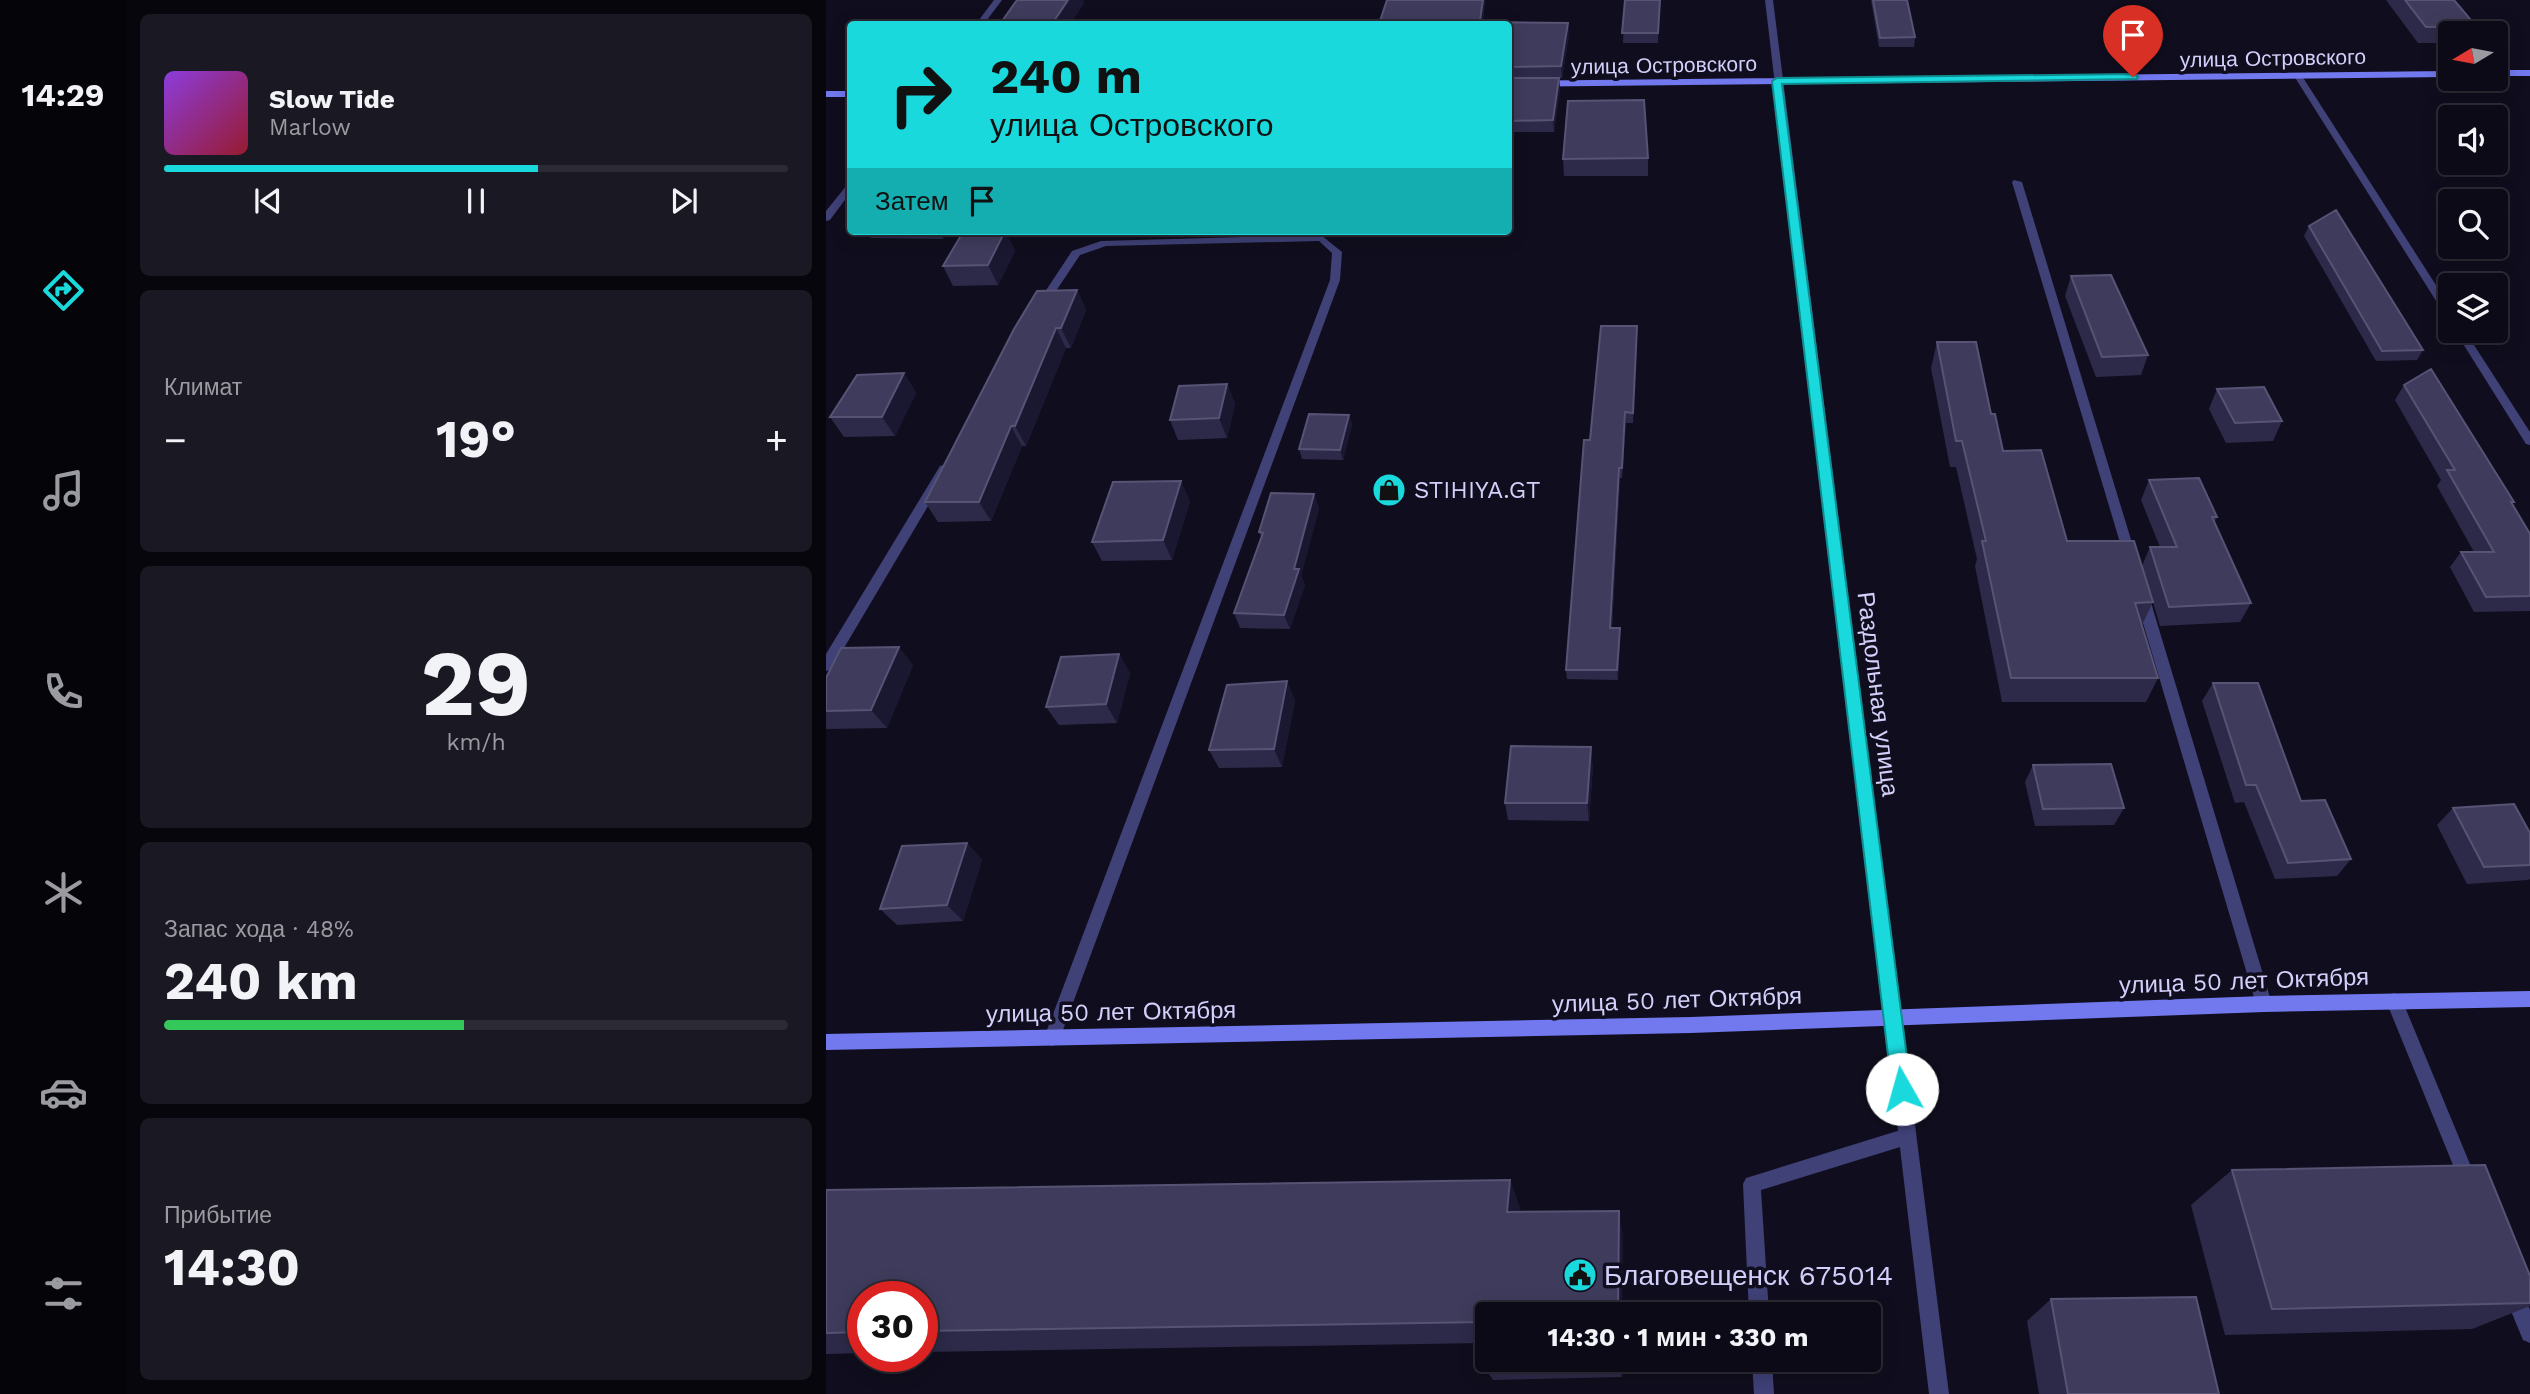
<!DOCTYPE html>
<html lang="ru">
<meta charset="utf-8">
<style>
:root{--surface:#0c0a16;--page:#1a1823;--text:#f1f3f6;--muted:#9a9aa1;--line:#2c2b35;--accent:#19d9dd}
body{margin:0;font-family:"Work Sans",sans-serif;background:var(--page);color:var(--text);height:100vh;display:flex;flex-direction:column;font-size:26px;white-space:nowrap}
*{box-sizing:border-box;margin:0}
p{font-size:23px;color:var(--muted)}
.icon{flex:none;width:38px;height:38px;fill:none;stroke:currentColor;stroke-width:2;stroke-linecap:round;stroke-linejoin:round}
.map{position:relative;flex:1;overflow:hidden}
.sheet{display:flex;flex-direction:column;gap:14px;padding:14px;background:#07060c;width:700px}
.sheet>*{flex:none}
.banner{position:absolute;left:21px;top:21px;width:665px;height:214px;border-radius:7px;box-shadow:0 4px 18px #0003,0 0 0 2px var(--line);background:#19d9dd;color:#111;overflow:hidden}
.needle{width:46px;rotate:260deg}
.tools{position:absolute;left:1612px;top:21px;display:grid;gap:14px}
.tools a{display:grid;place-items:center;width:70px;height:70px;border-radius:7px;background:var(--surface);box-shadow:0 4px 18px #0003,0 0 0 2px var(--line);font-size:35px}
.speed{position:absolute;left:21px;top:1281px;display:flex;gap:14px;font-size:35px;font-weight:700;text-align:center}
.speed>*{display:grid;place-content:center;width:91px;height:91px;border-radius:50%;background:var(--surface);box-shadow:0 4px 18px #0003,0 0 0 2px var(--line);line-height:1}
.speed .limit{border:10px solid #d22;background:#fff;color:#111}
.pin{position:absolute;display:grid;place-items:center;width:60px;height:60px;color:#fff;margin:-72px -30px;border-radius:50% 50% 50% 0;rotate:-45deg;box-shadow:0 0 7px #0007}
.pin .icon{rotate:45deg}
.me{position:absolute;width:77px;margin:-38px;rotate:353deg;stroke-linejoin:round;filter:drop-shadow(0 0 5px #0008)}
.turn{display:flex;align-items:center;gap:24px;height:147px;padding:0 28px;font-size:32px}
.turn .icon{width:91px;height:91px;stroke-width:2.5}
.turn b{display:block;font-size:49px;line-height:60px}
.then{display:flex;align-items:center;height:66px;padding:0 28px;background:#0003;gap:14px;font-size:26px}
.big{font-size:52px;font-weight:700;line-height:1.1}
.sheet .widget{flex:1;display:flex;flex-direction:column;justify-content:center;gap:10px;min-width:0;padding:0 24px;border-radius:10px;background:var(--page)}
.sheet .dial{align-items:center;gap:0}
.dial b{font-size:91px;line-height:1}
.song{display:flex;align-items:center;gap:21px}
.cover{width:84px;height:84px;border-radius:10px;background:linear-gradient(135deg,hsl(270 70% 55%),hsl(350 70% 35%))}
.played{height:7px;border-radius:4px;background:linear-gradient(90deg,var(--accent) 60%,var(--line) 60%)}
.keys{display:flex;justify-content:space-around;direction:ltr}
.heat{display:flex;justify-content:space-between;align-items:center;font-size:38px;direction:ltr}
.charge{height:10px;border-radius:5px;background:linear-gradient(90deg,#34c759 48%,var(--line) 0)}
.trip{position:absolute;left:649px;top:1302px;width:406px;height:70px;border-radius:7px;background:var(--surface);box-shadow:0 4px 18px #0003,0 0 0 2px var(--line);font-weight:700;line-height:70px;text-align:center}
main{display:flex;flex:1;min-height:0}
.menu{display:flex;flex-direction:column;width:126px;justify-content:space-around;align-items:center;background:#050409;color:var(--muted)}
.menu .icon{width:49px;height:49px}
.menu .active{color:var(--accent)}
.menu b{font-size:32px;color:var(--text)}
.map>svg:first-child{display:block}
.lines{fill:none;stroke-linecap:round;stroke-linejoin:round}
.lane{fill:#3f4177;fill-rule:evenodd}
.street{fill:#3f4177;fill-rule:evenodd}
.secondary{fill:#7279ef;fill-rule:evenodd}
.wall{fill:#2d2a49}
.shaded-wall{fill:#1a1730}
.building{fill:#3f3b5c;stroke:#565375;stroke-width:2}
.route{fill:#19d9dd;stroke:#108d90;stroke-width:2}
.labels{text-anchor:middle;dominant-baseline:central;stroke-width:7;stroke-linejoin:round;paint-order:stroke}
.far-street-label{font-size:21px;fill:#d2d0fa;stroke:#100e1e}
.poi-label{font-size:24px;fill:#d2d0fa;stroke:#100e1e;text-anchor:start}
.street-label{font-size:24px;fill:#d2d0fa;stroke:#100e1e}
.near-poi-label{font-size:28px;fill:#d2d0fa;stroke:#100e1e;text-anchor:start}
</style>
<main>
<nav class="menu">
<b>14:29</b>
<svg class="icon active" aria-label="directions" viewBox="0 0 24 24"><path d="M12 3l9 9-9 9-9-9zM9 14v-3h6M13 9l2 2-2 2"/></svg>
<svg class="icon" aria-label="music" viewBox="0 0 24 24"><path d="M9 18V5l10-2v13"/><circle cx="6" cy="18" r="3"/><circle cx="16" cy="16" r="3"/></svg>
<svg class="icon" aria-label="phone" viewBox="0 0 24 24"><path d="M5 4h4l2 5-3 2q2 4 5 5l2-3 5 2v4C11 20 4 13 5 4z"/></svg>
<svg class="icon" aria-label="climate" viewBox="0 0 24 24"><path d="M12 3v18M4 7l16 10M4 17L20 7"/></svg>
<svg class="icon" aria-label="car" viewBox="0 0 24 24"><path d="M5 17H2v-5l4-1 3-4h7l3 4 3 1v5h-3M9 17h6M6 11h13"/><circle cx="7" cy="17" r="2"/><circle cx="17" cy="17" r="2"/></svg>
<svg class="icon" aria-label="filters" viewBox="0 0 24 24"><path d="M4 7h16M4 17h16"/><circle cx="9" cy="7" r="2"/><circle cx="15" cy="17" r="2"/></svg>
</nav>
<section class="sheet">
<div class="widget">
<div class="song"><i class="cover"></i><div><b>Slow Tide</b><p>Marlow</p></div></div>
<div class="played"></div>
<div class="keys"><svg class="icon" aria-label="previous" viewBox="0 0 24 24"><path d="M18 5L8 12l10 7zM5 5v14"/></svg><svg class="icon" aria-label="pause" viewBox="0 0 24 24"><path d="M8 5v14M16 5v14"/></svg><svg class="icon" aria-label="next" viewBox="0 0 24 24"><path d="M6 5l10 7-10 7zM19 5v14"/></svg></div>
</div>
<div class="widget"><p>Климат</p>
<div class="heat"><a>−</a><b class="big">19°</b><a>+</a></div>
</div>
<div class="widget dial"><b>29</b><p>km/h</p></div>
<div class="widget"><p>Запас хода · 48%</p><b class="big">240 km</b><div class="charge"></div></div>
<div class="widget"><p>Прибытие</p><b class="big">14:30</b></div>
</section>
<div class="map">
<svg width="1704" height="1394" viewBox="0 0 1704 1394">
<rect width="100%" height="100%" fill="#100e1e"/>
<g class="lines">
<!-- lane -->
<path class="lane" d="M1472,73l4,3 148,231v11l-5,-3 -151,-239z
M1188,180l8,2 114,374 -1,3h-10l-1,-3 -112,-374z
M495,235l21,17 -2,28 -280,758 -2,6 -6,2 -6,-2 -2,-6 286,-758 2,-27 -13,-12 -213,5 -26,9 -36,54 -4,1 -5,-3 37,-56 29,-10z
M1629,331h10l65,101v13l-4,-1z
M118,465l6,4 -119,201 -5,1v-17l114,-188z
M1316,591l7,5 123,408 -2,6 -6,2 -6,-2 -2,-6 -121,-408z
M1568,993l6,2 77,186 -3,6 -6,3 -6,-3 -76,-186 2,-6z
M1081,1128l6,3 3,6 -3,6 -152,47 8,124h-20l-6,-130 3,-6z
M1688,1284l7,3 9,23v33l-7,-3 -19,-46 3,-7z
M926,1360h20l2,34h-20z"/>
<!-- street -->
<path class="street" d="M168,0h8l-18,24h-8z
M939,0h8l176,1394h-20z
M24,184v9l-20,27 -4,1v-10l21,-26z"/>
<!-- secondary -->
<path class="secondary" d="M1670,70h34v6h-34z
M1624,71v6l-942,10v-6z
M0,91h24v6h-24z
M1704,991v16l-266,5 -573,21 -865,17v-16l865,-17 573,-21z"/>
</g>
<!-- wall -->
<path class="wall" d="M561,0h98l-2,20h7l1,2 77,1 1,11 -7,44h-3l1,11 -6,43h-46v-108h-129z
M799,0h35l-2,43h-35z
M1045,0h36l8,37 -1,10h-35z
M1560,0h68l22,26 -3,7h-23v10h-32z
M822,158v18h-84l-1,-17z
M1483,226l114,124 -6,10 -41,1 -72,-125z
M41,231h81l-5,8 -72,-1z
M179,231l10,20 -17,34 -45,1 -10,-20z
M1245,276l77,79 -7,20 -45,2 -31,-81z
M251,290l9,20 -15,38h-5l-40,98h-4l-31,75 -53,1 -13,-20z
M811,326l-4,97h-7l-4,55h-2l-8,150h8v10l-2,42 -51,-1 -1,-9 24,-230z
M1111,342l54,72 12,37 64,90 75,25 8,-19h10l-19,-47 8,-20 68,37 -3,6 37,80 -11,19 -80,4 -7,-24 -11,23 16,53 -12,24h-144l-27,-136 2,-7 -21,-92h-6l-19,-99z
M78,373l12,20 -21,43 -51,1 -14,-20z
M401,384l8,20 -8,34 -49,2 -8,-20z
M1578,385l110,117 -2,2 18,30v77l-56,1 -24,-45 11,-15h13l-37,-66 4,-6 -46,-80z
M1391,389l65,32 -9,20 -47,2 -17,-34z
M523,415l3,10 -9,35 -41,-1 -3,-10z
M488,494l5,15 -18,66 4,10 -15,44 -50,-1 -6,-15 27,-76 -2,-5z
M364,501l-18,59 -70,1 -10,-19z
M293,654l11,19 -13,50 -58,2 -13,-18z
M87,665l-26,63 -61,1v-51z
M1387,683l88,118 50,58 -14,17 -62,3 -31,-77 -9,1 -33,-102z
M469,700l-13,67 -63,1 -10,-18z
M767,765l-4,56 -81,-1 -3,-17z
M1207,765l91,43 -10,17 -79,1 -10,-44z
M1627,808l77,25v46l-2,1 -61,4 -30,-59z
M141,843l15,17 -19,61 -66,4 -17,-16z
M1406,1170l298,106v30l-58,23 -247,6 -34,-130z
M684,1180l10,29v3l103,25 -135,123h134v17l-129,3 -13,-19 1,-18 -559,9v-55h-59v56l-37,1v-164z
M1225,1299l168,95h-180l-12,-73z"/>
<!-- shaded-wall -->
<path class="shaded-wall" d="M242,0h15l1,3 -13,21h-19z
M657,0h2l-3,24 -2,-4z
M742,23l1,11 -7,44 -1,-12z
M733,78l1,11 -6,43 -1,-12z
M113,231h9l-5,8z
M179,231l10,20 -17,34 -10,-20z
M251,290l9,20 -15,38 -10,-20z
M811,326v10l-4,87v-10z
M230,328l10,20 -40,98 -11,-20z
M78,373l12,20 -21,43 -13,-19z
M401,384l8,20 -8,34 -8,-20z
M799,412l1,11 -4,55v-10z
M523,415l3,10 -9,35 -3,-10z
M185,426l11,20 -31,75 -12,-19z
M793,468l1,10 -9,160 -1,-10z
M355,481l9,20 -18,59 -9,-20z
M488,494l5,15 -18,66 4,10 -15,44 -6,-14 10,-46z
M794,628v10l-2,42 -1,-10z
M73,647l14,18 -26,63 -16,-18z
M293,654l11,19 -13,50 -11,-19z
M461,681l8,19 -13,67 -8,-18z
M765,747l2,18 -4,56 -2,-18z
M141,843l15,17 -19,61 -16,-16z
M684,1180l10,29 -2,30 -11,-27z
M793,1211l4,26 -1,77h-4z
M792,1360h4v17z"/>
<!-- building -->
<path class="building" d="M191,0h51l-16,24h-52z
M561,0h96l-3,20h10v2l78,1 -7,43 -53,1v-43h-129z
M799,0h35l-2,33h-36z
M1047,0h34l8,37 -35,1z
M1579,0h49l22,26 -50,1z
M682,78h51l-6,42 -45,1z
M818,100l4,58 -85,1 5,-58z
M1510,210l87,140 -41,1 -73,-125z
M179,231l-17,34 -45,1 20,-34z
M1285,275l37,80 -46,2 -31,-81z
M251,290l-16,38h-5l-41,98h-4l-32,76h-54l89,-173 23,-38z
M775,326h36l-4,87 -8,-1 -3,56h-3l-9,160h10l-3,42h-51l18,-230h6z
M1111,342h39l15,72h4l8,37 38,-1 26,91h67l19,61 -18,1 23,75h-147l-29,-137h4l-24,-100h-6z
M1605,369l83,133h-3l19,32v62l-44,1 -25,-45h33l-47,-82h8l-51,-85z
M78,373l-22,44h-52l27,-42z
M401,384l-8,34 -49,2 9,-34z
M1438,387l18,34 -47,2 -18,-34z
M483,414l40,1 -9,35 -41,-1z
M1373,478l18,39h-5l39,86 -82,4 -19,-60h27l-28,-67z
M355,481l-18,59 -71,2 21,-60z
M445,493l43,1 -20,75h5l-15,46 -50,-2 29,-80 -4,-1z
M73,647l-28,63 -45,1v-33l15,-30z
M293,654l-13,50 -60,3 15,-50z
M461,681l-13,68 -65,1 18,-65z
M1387,683h45l43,118 24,-1 26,59 -63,4 -32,-78h-10z
M685,746l80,1 -4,56h-82z
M1285,764l13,44 -81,1 -10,-44z
M1688,804l16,29v32l-46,2 -31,-59z
M141,843l-20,62 -67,4 22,-63z
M1659,1165l45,111v27l-258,6 -40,-139z
M684,1180l-3,32 112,-1 -1,103h-130v46h77l-85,1 3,-39 -561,9v-34h-59v35l-37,1v-143z
M1370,1297l23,97h-151l-17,-95z"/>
<!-- route -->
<path class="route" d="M1307,74l5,3 -1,2 -355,5 129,1005 -2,7 -7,3 -7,-3 -3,-7 -120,-1008 5,-3z"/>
<!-- icons -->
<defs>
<symbol id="shop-disc" viewBox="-11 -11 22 22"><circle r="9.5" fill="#19d9dd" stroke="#100e1e"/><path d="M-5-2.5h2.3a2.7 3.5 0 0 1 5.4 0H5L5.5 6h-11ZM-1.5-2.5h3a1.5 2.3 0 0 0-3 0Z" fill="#111"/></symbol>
<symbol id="civic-disc" viewBox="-11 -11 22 22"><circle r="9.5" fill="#19d9dd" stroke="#100e1e"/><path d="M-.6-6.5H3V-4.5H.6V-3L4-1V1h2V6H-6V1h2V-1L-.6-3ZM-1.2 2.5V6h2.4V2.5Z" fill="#111"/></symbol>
</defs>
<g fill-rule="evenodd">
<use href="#shop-disc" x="544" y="471" width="38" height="38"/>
<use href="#civic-disc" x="735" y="1256" width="38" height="38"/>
</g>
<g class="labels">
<!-- far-street labels -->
<g class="far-street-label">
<text transform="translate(1447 58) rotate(-1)">улица Островского</text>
<text transform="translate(838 65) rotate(-1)">улица Островского</text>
</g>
<!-- poi labels -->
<g class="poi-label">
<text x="588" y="490">STIHIYA.GT</text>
</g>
<!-- street labels -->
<g class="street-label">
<text transform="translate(1052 694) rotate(83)">Раздольная улица</text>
<text transform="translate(1418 981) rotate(-2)">улица 50 лет Октября</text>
<text transform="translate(851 1000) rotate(-2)">улица 50 лет Октября</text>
<text transform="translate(285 1012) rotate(-1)">улица 50 лет Октября</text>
</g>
<!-- near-poi labels -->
<g class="near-poi-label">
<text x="778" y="1275">Благовещенск 675014</text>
</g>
</g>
</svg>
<div class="tools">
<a><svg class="needle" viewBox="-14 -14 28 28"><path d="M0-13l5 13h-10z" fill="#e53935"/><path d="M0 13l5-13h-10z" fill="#9a9aa1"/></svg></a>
<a><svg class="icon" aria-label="sound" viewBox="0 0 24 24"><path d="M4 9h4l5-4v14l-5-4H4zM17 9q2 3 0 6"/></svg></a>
<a><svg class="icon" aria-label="search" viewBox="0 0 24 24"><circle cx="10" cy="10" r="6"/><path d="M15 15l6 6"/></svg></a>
<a><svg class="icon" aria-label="layers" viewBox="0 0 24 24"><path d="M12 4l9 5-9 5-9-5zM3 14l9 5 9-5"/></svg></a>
</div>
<div class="speed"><div class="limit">30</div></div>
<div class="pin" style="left:1307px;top:77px;background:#d93025"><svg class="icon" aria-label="arrive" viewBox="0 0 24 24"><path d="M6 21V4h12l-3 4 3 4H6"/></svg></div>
<svg class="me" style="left:1076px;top:1089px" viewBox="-20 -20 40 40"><circle r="19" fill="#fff"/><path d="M0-13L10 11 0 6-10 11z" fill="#19d9dd"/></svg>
<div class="trip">14:30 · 1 мин · 330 m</div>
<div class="banner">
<div class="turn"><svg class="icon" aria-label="right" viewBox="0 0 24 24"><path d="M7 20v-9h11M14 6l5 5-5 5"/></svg><div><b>240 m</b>улица Островского</div></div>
<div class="then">Затем<svg class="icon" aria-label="arrive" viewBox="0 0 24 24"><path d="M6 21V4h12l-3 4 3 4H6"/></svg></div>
</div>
</div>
</main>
